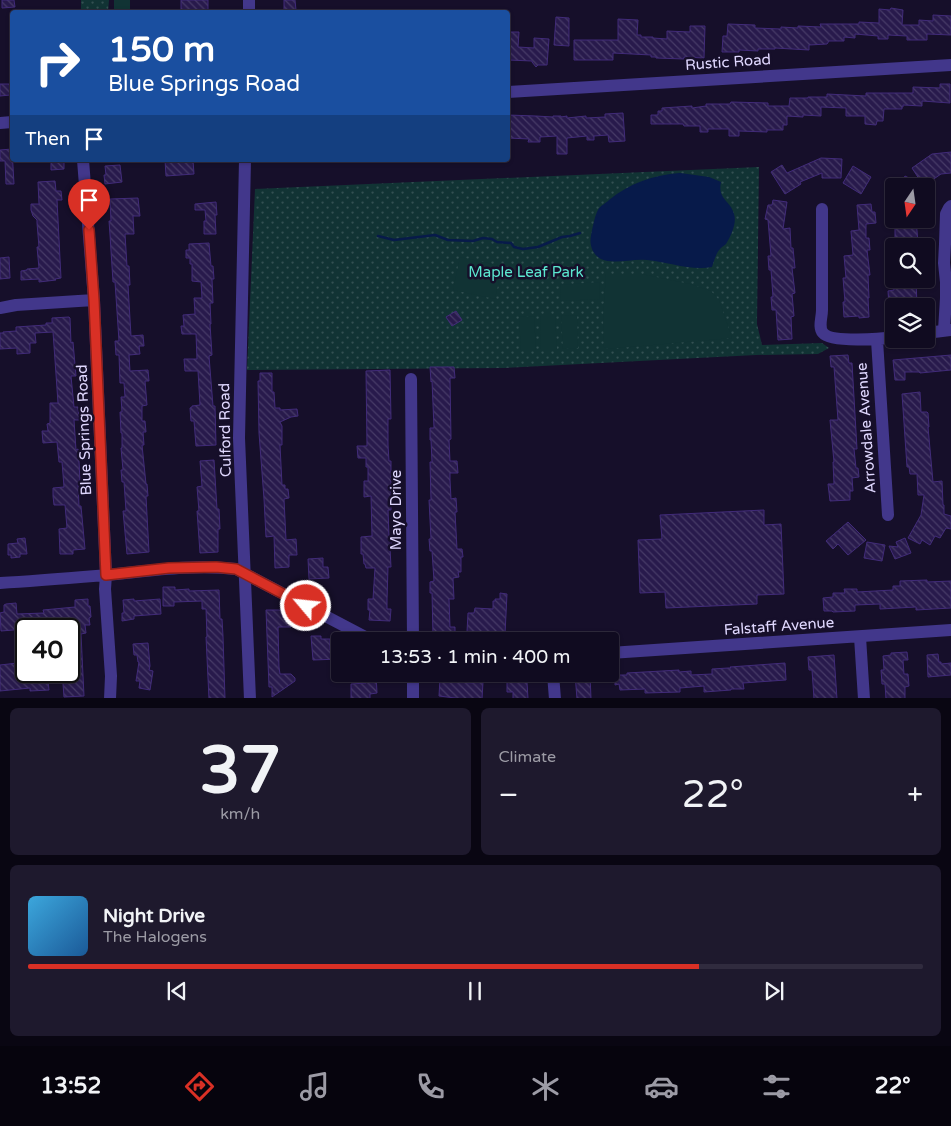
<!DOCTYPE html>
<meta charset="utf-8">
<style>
:root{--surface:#100b20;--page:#1e192d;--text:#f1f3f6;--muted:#9c9ba5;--line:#302b3e;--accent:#d93025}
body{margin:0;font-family:"Varela Round",sans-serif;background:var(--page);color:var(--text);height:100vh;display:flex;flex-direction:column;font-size:19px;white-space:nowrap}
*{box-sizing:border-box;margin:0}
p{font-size:16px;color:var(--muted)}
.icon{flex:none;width:28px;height:28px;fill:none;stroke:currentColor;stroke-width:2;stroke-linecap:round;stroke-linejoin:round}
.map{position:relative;height:698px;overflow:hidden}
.drawer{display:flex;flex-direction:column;gap:10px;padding:10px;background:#090612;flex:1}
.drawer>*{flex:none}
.guide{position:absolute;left:10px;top:10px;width:500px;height:152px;border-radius:5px;box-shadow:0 1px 4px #0004,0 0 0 1px var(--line);background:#1a4fa0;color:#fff;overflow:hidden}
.needle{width:32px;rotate:193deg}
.controls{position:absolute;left:885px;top:178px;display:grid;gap:10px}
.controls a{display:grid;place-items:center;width:50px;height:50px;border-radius:5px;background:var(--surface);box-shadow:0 1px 4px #0004,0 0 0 1px var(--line);font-size:25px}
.speed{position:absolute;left:15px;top:618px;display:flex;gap:10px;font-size:25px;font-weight:700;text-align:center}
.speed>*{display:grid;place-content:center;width:65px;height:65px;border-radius:50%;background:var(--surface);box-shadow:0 1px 4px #0004,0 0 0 1px var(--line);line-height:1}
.speed .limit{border:2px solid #111;border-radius:8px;background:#fff;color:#111}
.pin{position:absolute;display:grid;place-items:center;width:42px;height:42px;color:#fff;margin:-51px -21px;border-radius:50% 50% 50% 0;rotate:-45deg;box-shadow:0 0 5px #0007}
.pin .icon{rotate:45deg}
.me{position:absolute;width:55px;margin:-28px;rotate:298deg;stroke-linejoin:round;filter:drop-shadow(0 0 4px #0008)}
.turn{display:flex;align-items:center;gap:18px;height:105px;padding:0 15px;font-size:22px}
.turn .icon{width:65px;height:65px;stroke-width:2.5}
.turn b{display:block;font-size:35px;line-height:42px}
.then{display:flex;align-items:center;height:48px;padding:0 15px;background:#0003;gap:10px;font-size:19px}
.big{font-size:38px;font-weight:600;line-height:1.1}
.drawer .widget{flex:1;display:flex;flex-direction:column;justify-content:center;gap:8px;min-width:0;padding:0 18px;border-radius:8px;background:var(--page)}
.drawer .dial{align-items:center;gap:0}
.dial b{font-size:65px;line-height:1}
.song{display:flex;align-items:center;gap:15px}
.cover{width:60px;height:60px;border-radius:8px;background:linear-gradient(135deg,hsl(200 70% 55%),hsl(210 70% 35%))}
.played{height:5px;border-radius:2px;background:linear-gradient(90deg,var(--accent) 75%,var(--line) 75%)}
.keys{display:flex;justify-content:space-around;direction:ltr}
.heat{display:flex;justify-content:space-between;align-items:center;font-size:28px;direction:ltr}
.drawer .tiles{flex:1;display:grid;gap:10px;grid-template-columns:1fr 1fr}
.widget:last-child{grid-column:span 2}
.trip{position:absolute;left:331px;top:632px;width:288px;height:50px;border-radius:5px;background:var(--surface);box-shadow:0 1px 4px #0004,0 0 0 1px var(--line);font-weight:600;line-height:50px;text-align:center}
.menu{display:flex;height:80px;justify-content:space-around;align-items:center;background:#06040d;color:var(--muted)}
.menu .icon{width:35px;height:35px}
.menu .on{color:var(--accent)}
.menu b{font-size:22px;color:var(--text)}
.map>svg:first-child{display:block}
.park{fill:url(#park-dots)}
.garden{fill:#113334}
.water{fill:#071a4a}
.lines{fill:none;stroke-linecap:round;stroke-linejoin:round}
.stream{stroke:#071a4a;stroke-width:2.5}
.building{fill:url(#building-back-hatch);stroke:#412b79}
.minor{stroke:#42378b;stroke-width:12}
.route-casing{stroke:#8d1f18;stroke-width:12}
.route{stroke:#d93025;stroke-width:9}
.labels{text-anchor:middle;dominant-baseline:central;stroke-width:5;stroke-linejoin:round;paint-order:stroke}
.street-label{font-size:15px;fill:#e0d8ff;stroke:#160f2a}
.park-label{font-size:15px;fill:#5ce7d0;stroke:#160f2a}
</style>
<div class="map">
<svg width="951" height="699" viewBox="0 0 951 699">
<defs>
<pattern id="park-dots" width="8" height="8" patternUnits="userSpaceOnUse" patternTransform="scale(1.25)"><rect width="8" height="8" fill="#113334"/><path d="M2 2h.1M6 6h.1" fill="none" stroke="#335052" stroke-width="1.8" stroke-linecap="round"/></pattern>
<pattern id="building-back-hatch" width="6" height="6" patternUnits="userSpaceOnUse" patternTransform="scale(1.25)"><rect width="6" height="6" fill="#281a4c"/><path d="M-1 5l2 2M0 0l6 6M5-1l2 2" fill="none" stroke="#473b67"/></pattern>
</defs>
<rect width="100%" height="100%" fill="#160f2a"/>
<!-- park -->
<path class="park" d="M81,0h28l-1,12h-27z
M759,167l-2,157 5,21 60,-2 7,5 -11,6 -62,1 -253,13 -256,2 8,-181z"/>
<!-- garden -->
<path class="garden" d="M114,0h16v12h-16z
M460,257l42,9 -7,33 -42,-9z
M606,274h36l48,10 21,7 8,9 13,38 -124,11 -4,-2 -1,-30z
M599,282l1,17 -39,2 -1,-16z
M577,315l1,33 -15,1 -2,-33z
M534,316l2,34h-15l-2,-33z
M540,316h15l2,33h-16z"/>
<!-- water -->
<path class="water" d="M680,173l29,4 12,5c-4,17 10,19 13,32 3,9 -3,22 -8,30 -2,2 -5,3 -6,5 -4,4 -6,12 -8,18 -21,4 -44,-5 -65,-7 -15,-2 -32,5 -46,-1 -8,-4 -12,-14 -10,-23 1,-6 4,-21 7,-26 2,-4 8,-7 11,-10 21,-17 44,-25 71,-27z"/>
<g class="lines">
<!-- stream -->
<path class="stream" d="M378,236l16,4 41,-5 13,5 25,1 10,-3 9,1 5,3 14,1 3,4 9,2 15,-2 24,-10 8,-1 10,-3"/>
</g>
<!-- building -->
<path class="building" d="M2,0h12l1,7 -13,1z
M181,0h27v12h-27z
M284,0h11l1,10 -12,1z
M891,8l12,2 -1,15h17v-5l14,1v-6l18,1v19l-24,-1v6h-20v-4l-19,-1v4h-10v-3l-23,-2v4l-11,-1v4h-15l-2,3 -18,1v5l-34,-2v1h-17v2l-19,-1v2h-17l1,-16h4l1,-12 27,1v3l26,1v-2l17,1v-2l23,1 -1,-3h39v-2l20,1v-14l11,1z
M556,17l13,1v28l-15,-1z
M618,19l20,1 -1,15h4v2h12v1l14,1v-8l23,1v-6h15l-1,32 -20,-1v2l-28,-1v-1h-5v-2l-38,-2v7h-39v-20h44z
M508,32h11l-1,15 16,1v-10l15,1 -2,26h-9l-2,2 -4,-5v-1l-24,-1z
M0,84h10v11l-10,1z
M940,84h10v19l-28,-2v5l-19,-1v2h-1v2h-18l-1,12h-6l-1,4 -11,-1v-8h-19v-8l-25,-1v9l-18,-1v2l-16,-1v9h-4v5h-16v2l-28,-1v5h-10v-7h-21v3h-8v-6h-16l-1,-2h-32v-9h7v-4h4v-3l30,-2v2l14,-2v-2h24l1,-2 37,1v3h21l1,-8h18v-1h19v-3l39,2v-3h47v-6l27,1z
M623,113l2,28 -16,1 -1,-7 -14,1v4h-7v-4l-20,2v16h-10v-18l-17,1v5h-12l1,-3 -21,-1v-23l28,1 17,1v-1h8v1l6,-1v2l19,-2v2l19,-1v-3z
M12,149l2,35h-8l-1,-23h-5v-11z
M951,152v21l-10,1 -16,11 2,1h-27l5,-10 18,9 -11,-17 20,-14z
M821,158l21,1 -1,19h-19v-5l-22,9 1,2 -16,10 -14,-22 11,-7 5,8z
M51,160h13v9l-13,1z
M165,160h28l1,14 -28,2z
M120,165l2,17 -17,2 -1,-9h2l-1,-9z
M853,166l18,11 -10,17 -18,-11z
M55,181l1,10h5l1,9h-5l4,78 -6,1 1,1 -17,2v-3l-18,1v-9l6,-1v-1l12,-1 -2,-21h2l-2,-24v-3l-4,-4 -2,-6v-6h8l-1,-22z
M138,198l2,18h-7l1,18h-9l2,32h2l1,19h-2l3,51 12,-1 1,11h-5l1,8 -11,1 1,16 18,-1 1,11h-4l2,24 -5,1v15h3l1,11h-3l1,13h-2l4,39h1l1,12h-2l3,56 -22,2 -4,-43h3l-2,-29h-2l-1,-12h2l-2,-22h1v-15h-1l-1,-21h2l-1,-15h4l-1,-14h-4l-1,-28h-3l-1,-14h4l-4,-59h-2l-3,-47 -1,-14h2l-1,-22z
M773,200l14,2 -4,27 7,-1 1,20h2l2,20h-3l3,25 -3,1 2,22 -3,1 1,22 -14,1 -2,-30h-4l-1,-13h2l-2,-27h-2l-1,-14h3l-3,-36 -3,-1 3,-14h4z
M216,202l1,13h-2l1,19h-12v-13h2l-1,-11h-10v-6z
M871,204l1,8h3l1,11 -10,1v14h3l1,12h-3l3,25h-2l1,23h-1l1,19 -10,1v-2l-15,1 -1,-15h2l-2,-24h3l-2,-22 9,-1 -2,-24 8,-1 -2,-25z
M895,219h21l2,24 -15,1v2h-8z
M209,243l2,23h2l1,13h-2l1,24h-3l1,21h-1l2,31 -3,1 4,50h2l1,39 -20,1 -2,-25h-3l-1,-13 2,-1v-1l8,-1 -2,-34h-13l-1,-12h13l-1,-25h-14l-1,-8h3l-1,-11 12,-1 -1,-16h8l-1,-16 -9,-1v-17h-2v-6h-4v-8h3v-6z
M9,257l1,21 -10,1v-21z
M893,279h23l1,27h-28l-1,-15 6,-1z
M456,311l6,9 -10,6 -6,-9z
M69,317l1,1 1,25 2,-1 3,34h-5l3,31h4l1,13h-5l2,30 2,-1 1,12 1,21h-2l1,24h2l4,43 -12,1v4h-13l-1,-25 8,-1 -2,-23h-11l-1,-9v-8l11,-1 -2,-25h-3l-2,-20 -14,1 -1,-12h6l-1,-7 3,-1v-20h8l-5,-71 -18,1 1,10h-6v10l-13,1v-6l-17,1v-16h3v-1l13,-1v-4l30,-2v-2h6v-5z
M848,355l1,8h3l5,86h-3l2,19h2l1,9 -7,1 1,13h-3v9l-20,1 -2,-17h6l-1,-22h1l-4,-42h8l-4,-53h-3l-1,-11z
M951,355v15l-31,3 -1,-1h-14v8h-10l-2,-20z
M430,367h24l1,11h-5l1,61 -2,1 1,21h7l1,12h-8v7l1,19 5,-1 1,14h-2l2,37h5l1,8h-2v15h-3l1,5 -6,1 1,21h-5l1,28h5v12h-8v-2l-14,-1 -1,-43h-2v-11l4,-1 -2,-30h-2l-1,-12h2l-2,-39h2l-1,-38h2l-1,-22h-1v-12h4l-2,-47 -1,1z
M390,370l1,49h-3v26l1,16h2v49h-3l1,26h2l1,12h-2l1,19h-3l-1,33v9h4l-1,12 -21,-1 1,-10h-2v-11h5l2,-31h-9l-1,-4h-1l-1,-10h-2v-17l11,-1 -1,-40 -7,1v-16h4v-14h-2v-9h-8l-1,-12h10l-1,-75z
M260,373h12v19h2l1,16h5v2l17,-1 1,7 -7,1 -11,5 2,4v19h-2l2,40h3v4h3l1,9 -5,1 2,41 10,-1 1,16h-8v12l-14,1 -1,-32 -8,1 -2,-38 -5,-66 -1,-52h2z
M920,392l1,20h6l1,1 1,14h-1l5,55 9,-1 1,24h1v9l7,2v13l-5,-1 -6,10 -5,-2 -5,9 -8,-5 -2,4 -12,-6 13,-23 3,-20h-6l-1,-21h-7l-1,-7h-2l-5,-73z
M214,460l3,49h2l1,20h-2v23l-18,1 -3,-42h2l-2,-24 5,-1 -2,-25z
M764,510v15l17,-1 3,70 -27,1v9l-91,4 -1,-16 -25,1 -2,-53 24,-1 -2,-24z
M848,522l18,18 -18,15 -10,-11 -5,5 -7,-8z
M25,538l2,16h-7v3l-9,1v-3h-3v-11l10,-1 -1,-4z
M905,538l6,15 -16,6 -6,-13 9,1 -2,-5z
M867,542l18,3 -3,16 -18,-3z
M323,558v9h5l1,11 -20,1 -1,-20z
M927,580v2l24,-1v27l-35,2v-3l-36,2v-5l-25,1v6l-22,1 -1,-1h-8l-1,-13 10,-1v-4h12l-1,-4h13v3l36,-2v-4h7v-5z
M163,587h12v3l14,-1v2l30,-1 1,29h2l1,17 2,63h-16l-3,-62h1l-1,-28h-4v-8l-28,1v4h-11z
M500,593l7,1 -2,40 -38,-2 1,-19h6l1,-5 18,1v-8h2v-2h5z
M88,599v7h2l1,11 -2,1 1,7h-5l1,8 -5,1 3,62 -20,1 -2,-26h7v-42h-43l-25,2 -1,-18 4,-1v-7l2,-1 10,-1 1,11 27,-1 -1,-3 32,-3v-7z
M134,599v2l26,-2 1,15 -27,2v3l-12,2v-8h2l-1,-13z
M266,610h16l1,7 8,-1v11h-13l1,40 1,7h11l4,4v3l-23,16v-10h-3z
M311,636h10v3h9v11h10v9l-27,1z
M148,643l2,23 -1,4 4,1 -3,19 -11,-2 1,-7h-4l3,-19h-1l-1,-7h-3l-1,-11z
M907,652l1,8h-5l1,14h4l1,12 -4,1v12h-19l-1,-15h-3l-1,-14h3l-1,-14 8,-1v-2z
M938,654l1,8h2v2l10,-1v12l-23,2 -1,-22z
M834,655l3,44h-23l-2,-29h-3l-1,-13z
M26,662v9h21l2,19 -19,1v-3l-30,3v-26z
M785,663l1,17 -43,3 1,6h-13v1l-27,2v-6l-24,2v4l-35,1v-4l-25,1 -1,-6 -4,1v-10h12v-2l52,-3v2l12,-1v4l21,-1v-5l16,-1h3l-1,-1z
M366,674h10l1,19 -7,1v5h-19v-15l15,-1z
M507,674h22l1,7 -3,1 1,17h-15v-7h-6z
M575,674h15l1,25h-14z
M440,678h12v4l22,1v-1h9l-1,17h-19l-24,-3z"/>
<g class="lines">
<!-- minor -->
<path class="minor" d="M249,12v-12
M508,92l443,-27
M0,123l12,-1
M83,160l11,140 12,275 -1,14 6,87 -1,23
M245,160l-6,278 11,261
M822,209v101c0,8 -4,17 1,23 8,10 59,6 71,4
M0,308l16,-3 78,-5
M944,330l2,-32v-16l-2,-19 1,-19 1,-30 3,-6 2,-2
M926,333l25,-3
M877,340l11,175
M411,379l2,262
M0,583c36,-2 71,-5 107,-8 42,-4 86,-11 129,-6l137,72
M860,637l4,62
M610,653l341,-23
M553,674l2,25
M413,699v-25"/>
</g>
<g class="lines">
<defs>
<path id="route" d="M89,230l5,70 12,275 63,-7 47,-1 20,2 70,37"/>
</defs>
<!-- route casing -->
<use href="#route" class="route-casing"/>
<!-- route -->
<use href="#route" class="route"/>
</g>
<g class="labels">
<!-- street labels -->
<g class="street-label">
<text transform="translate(728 62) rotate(-4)">Rustic Road</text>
<text transform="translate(866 428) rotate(-94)">Arrowdale Avenue</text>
<text transform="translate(84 430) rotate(-92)">Blue Springs Road</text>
<text transform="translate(225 430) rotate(-91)">Culford Road</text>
<text transform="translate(396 510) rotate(-90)">Mayo Drive</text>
<text transform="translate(779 626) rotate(-4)">Falstaff Avenue</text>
</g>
<!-- park labels -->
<g class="park-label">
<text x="526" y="272">Maple Leaf Park</text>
</g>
</g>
</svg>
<div class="controls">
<a><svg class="needle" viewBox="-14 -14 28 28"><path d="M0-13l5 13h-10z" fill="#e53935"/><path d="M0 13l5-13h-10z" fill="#9c9ba5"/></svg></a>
<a><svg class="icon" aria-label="search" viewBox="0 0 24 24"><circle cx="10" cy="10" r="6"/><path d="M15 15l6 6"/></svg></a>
<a><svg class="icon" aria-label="layers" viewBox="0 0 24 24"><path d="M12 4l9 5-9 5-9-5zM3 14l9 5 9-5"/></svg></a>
</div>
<div class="speed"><div class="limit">40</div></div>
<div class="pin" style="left:89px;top:230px;background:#d93025"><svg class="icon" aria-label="arrive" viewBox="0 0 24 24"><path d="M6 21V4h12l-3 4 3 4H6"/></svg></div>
<svg class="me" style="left:306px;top:606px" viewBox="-20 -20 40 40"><circle r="17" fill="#d93025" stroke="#fff" stroke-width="3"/><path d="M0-11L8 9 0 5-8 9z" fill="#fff"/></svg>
<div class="trip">13:53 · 1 min · 400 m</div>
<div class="guide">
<div class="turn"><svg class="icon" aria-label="right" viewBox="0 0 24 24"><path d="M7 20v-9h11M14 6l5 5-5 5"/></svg><div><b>150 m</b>Blue Springs Road</div></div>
<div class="then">Then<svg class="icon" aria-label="arrive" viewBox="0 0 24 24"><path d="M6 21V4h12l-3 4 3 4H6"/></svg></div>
</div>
</div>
<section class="drawer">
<div class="tiles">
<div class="widget dial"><b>37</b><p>km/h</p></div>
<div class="widget"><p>Climate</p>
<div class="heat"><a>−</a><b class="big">22°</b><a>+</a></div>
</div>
<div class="widget">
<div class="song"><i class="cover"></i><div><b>Night Drive</b><p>The Halogens</p></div></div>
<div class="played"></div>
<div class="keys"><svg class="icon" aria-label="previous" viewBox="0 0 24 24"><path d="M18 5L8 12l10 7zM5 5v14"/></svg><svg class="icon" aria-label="pause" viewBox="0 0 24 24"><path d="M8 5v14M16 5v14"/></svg><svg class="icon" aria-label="next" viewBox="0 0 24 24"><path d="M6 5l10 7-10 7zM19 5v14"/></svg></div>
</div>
</div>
</section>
<nav class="menu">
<b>13:52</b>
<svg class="icon on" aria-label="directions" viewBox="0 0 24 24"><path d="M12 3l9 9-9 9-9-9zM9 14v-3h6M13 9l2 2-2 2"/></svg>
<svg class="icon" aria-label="music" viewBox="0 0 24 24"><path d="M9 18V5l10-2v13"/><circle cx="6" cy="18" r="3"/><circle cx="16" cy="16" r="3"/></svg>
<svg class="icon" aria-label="phone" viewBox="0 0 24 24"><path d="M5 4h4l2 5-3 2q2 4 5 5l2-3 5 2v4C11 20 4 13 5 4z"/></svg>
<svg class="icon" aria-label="climate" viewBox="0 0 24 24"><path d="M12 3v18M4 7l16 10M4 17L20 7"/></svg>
<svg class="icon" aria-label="car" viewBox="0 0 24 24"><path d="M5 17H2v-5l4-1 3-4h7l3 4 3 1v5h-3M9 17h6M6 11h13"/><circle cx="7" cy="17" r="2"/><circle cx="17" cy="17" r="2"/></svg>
<svg class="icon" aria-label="filters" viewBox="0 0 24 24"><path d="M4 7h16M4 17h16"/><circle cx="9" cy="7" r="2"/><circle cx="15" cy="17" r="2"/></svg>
<b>22°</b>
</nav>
